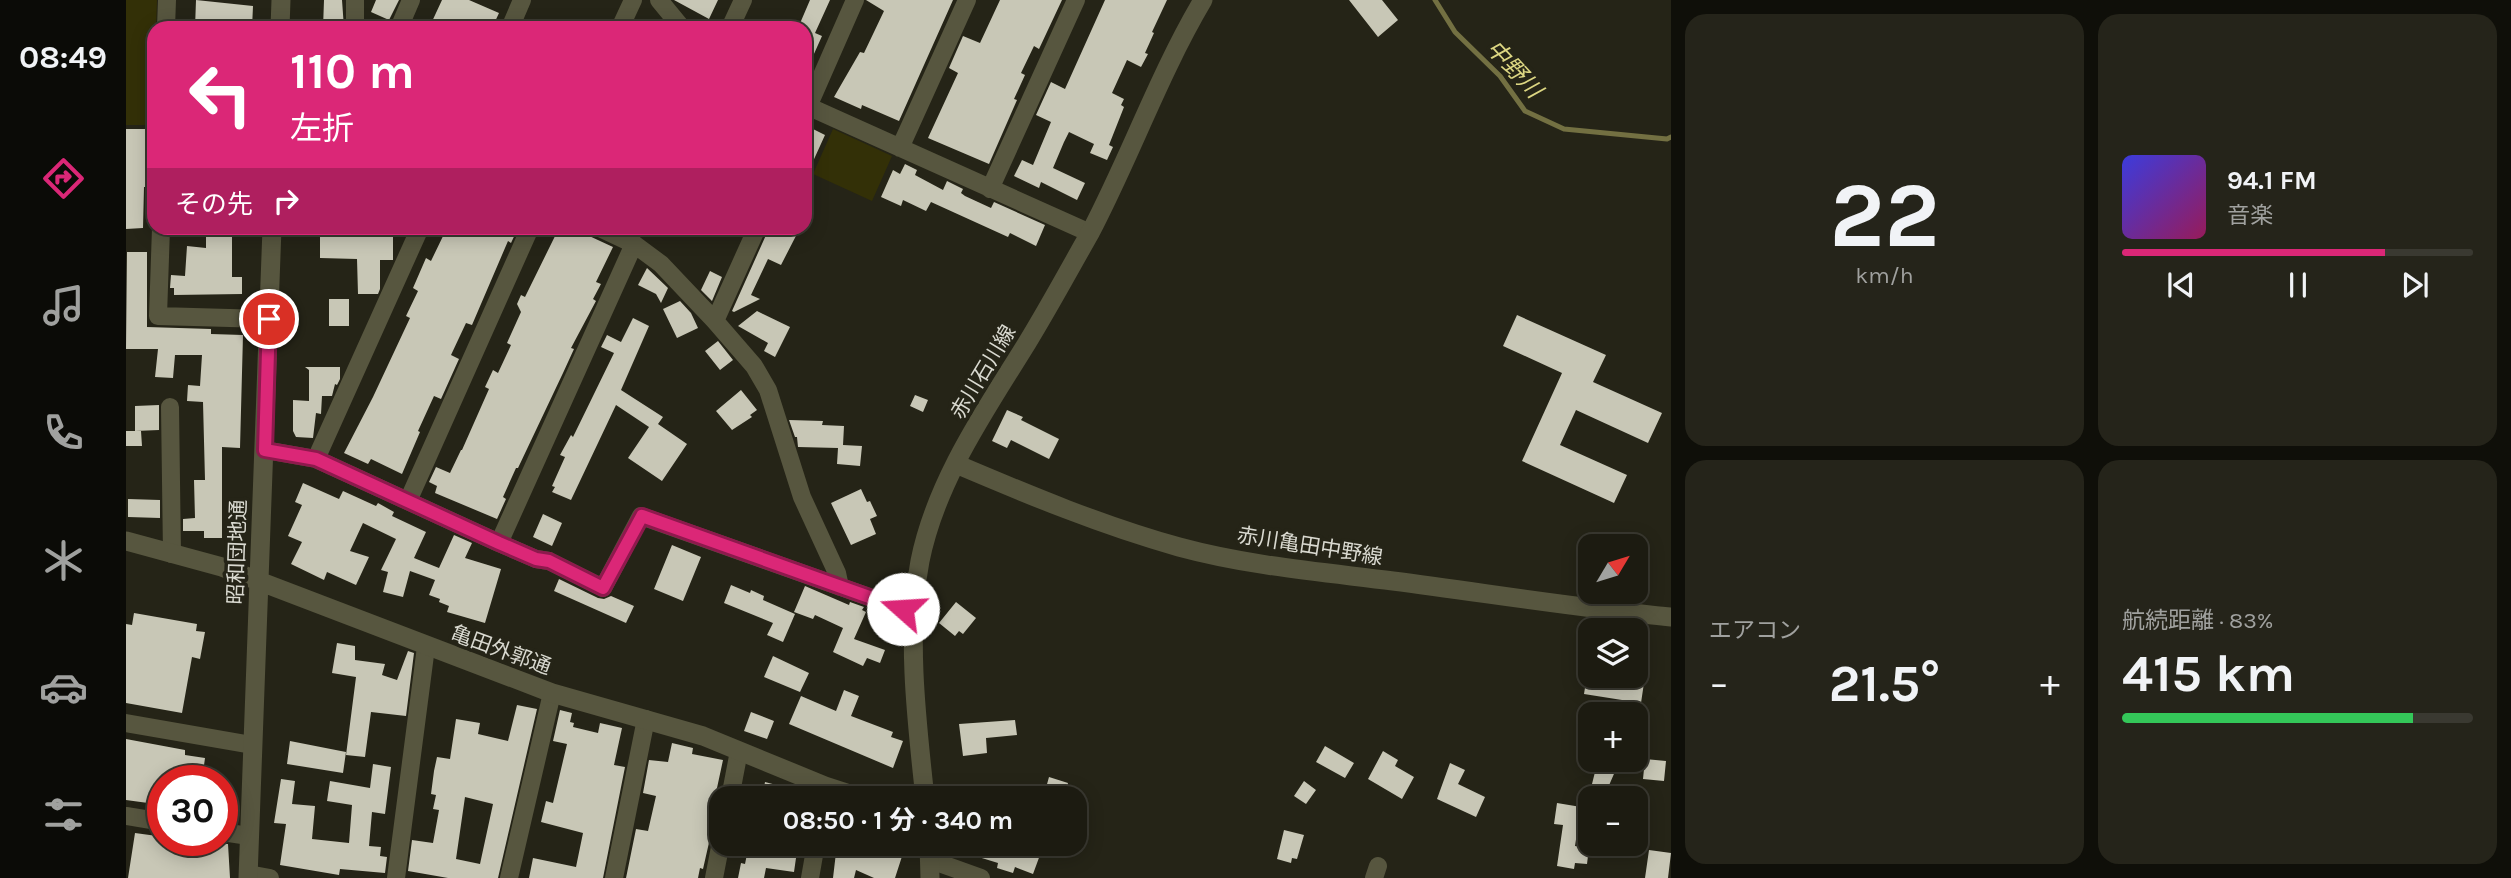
<!DOCTYPE html>
<html lang="ja">
<meta charset="utf-8">
<style>
:root{--surface:#1c1b11;--page:#25241a;--text:#f1f3f6;--muted:#a0a19f;--line:#3a3931;--accent:#db2777}
body{margin:0;font-family:Karla,"Noto Sans JP",sans-serif;background:var(--page);color:var(--text);height:100vh;display:flex;flex-direction:column;font-size:26px;white-space:nowrap}
*{box-sizing:border-box;margin:0}
p{font-size:23px;color:var(--muted)}
.icon{flex:none;width:38px;height:38px;fill:none;stroke:currentColor;stroke-width:2;stroke-linecap:round;stroke-linejoin:round}
.map{position:relative;flex:1;overflow:hidden}
.panel{display:flex;flex-direction:column;gap:14px;padding:14px;background:#0f0f09;width:840px}
.panel>*{flex:none}
.top-card{position:absolute;left:21px;top:21px;width:665px;height:214px;border-radius:21px;box-shadow:0 4px 18px #0003,0 0 0 2px var(--line);background:#db2777;color:#fff;overflow:hidden}
.needle{width:46px;rotate:52deg}
.fabs{position:absolute;left:1452px;top:534px;display:grid;gap:14px}
.fabs a{display:grid;place-items:center;width:70px;height:70px;border-radius:14px;background:var(--surface);box-shadow:0 4px 18px #0003,0 0 0 2px var(--line);font-size:35px}
.speed{position:absolute;left:21px;top:765px;display:flex;gap:14px;font-size:35px;font-weight:700;text-align:center}
.speed>*{display:grid;place-content:center;width:91px;height:91px;border-radius:50%;background:var(--surface);box-shadow:0 4px 18px #0003,0 0 0 2px var(--line);line-height:1}
.speed .limit{border:10px solid #d22;background:#fff;color:#111}
.pin{position:absolute;display:grid;place-items:center;width:60px;height:60px;color:#fff;margin:-30px;border:4px solid #fff;border-radius:50%;box-shadow:0 2px 7px #0007}
.me{position:absolute;width:77px;margin:-38px;rotate:289deg;stroke-linejoin:round;filter:drop-shadow(0 0 5px #0008)}
.turn{display:flex;align-items:center;gap:24px;height:147px;padding:0 28px;font-size:32px}
.turn .icon{width:91px;height:91px;stroke-width:2.5}
.turn b{display:block;font-size:49px;line-height:60px}
.then{display:flex;align-items:center;height:66px;padding:0 28px;background:#0003;gap:14px;font-size:26px}
.big{font-size:52px;font-weight:700;line-height:1.1}
.panel .tile{flex:1;display:flex;flex-direction:column;justify-content:center;gap:10px;min-width:0;padding:0 24px;border-radius:21px;background:var(--page)}
.panel .dial{align-items:center;gap:0}
.dial b{font-size:91px;line-height:1}
.song{display:flex;align-items:center;gap:21px}
.cover{width:84px;height:84px;border-radius:10px;background:linear-gradient(135deg,hsl(240 70% 55%),hsl(330 70% 35%))}
.played{height:7px;border-radius:4px;background:linear-gradient(90deg,var(--accent) 75%,var(--line) 75%)}
.keys{display:flex;justify-content:space-around;direction:ltr}
.heat{display:flex;justify-content:space-between;align-items:center;font-size:38px;direction:ltr}
.charge{height:10px;border-radius:5px;background:linear-gradient(90deg,#34c759 83%,var(--line) 0)}
.panel .tiles{flex:1;display:grid;gap:14px;grid-template-columns:repeat(2,1fr)}
.trip{position:absolute;left:583px;top:786px;width:378px;height:70px;border-radius:21px;background:var(--surface);box-shadow:0 4px 18px #0003,0 0 0 2px var(--line);font-weight:700;line-height:70px;text-align:center}
main{display:flex;flex:1;min-height:0}
.dock{display:flex;flex-direction:column;width:126px;justify-content:space-around;align-items:center;background:#0b0b07;color:var(--muted)}
.dock .icon{width:49px;height:49px}
.dock .active{color:var(--accent)}
.dock b{font-size:32px;color:var(--text)}
.map>svg:first-child{display:block}
.green{fill:#333007}
.lines{fill:none;stroke-linecap:round;stroke-linejoin:round}
.stream{stroke:#737042;stroke-width:5}
.building{fill:#c8c7b6;fill-rule:evenodd}
.minor{stroke:#57563f;stroke-width:18}
.tertiary{stroke:#57563f;stroke-width:19}
.route-casing{stroke:#8e194d;stroke-width:18}
.route{stroke:#db2777;stroke-width:12}
.labels{text-anchor:middle;dominant-baseline:central;stroke-width:7;stroke-linejoin:round;paint-order:stroke}
.street-label{font-size:21px;fill:#d9d9d0;stroke:#252417}
.water-label{font-size:23px;font-style:italic;fill:#dcd682;stroke:#252417}
</style>
<main>
<nav class="dock">
<b>08:49</b>
<svg class="icon active" aria-label="directions" viewBox="0 0 24 24"><path d="M12 3l9 9-9 9-9-9zM9 14v-3h6M13 9l2 2-2 2"/></svg>
<svg class="icon" aria-label="music" viewBox="0 0 24 24"><path d="M9 18V5l10-2v13"/><circle cx="6" cy="18" r="3"/><circle cx="16" cy="16" r="3"/></svg>
<svg class="icon" aria-label="phone" viewBox="0 0 24 24"><path d="M5 4h4l2 5-3 2q2 4 5 5l2-3 5 2v4C11 20 4 13 5 4z"/></svg>
<svg class="icon" aria-label="climate" viewBox="0 0 24 24"><path d="M12 3v18M4 7l16 10M4 17L20 7"/></svg>
<svg class="icon" aria-label="car" viewBox="0 0 24 24"><path d="M5 17H2v-5l4-1 3-4h7l3 4 3 1v5h-3M9 17h6M6 11h13"/><circle cx="7" cy="17" r="2"/><circle cx="17" cy="17" r="2"/></svg>
<svg class="icon" aria-label="filters" viewBox="0 0 24 24"><path d="M4 7h16M4 17h16"/><circle cx="9" cy="7" r="2"/><circle cx="15" cy="17" r="2"/></svg>
</nav>
<div class="map">
<svg width="1545" height="878" viewBox="0 0 1545 878">
<rect width="100%" height="100%" fill="#252417"/>
<!-- green -->
<path class="green" d="M0,0h31l-1,28h-2l-2,97h-26z
M707,129l59,27 -20,45 -59,-27z"/>
<g class="lines">
<!-- stream -->
<path class="stream" d="M1309,0l20,32 45,44 25,35 39,18 103,10 4,-2"/>
</g>
<!-- building -->
<path class="building" d="M70,0l57,6 -1,22h-57z
M198,0h18l2,28h-21z
M250,0h23l-10,20 -18,-8z
M316,0h27l30,13 -7,15h-63z
M548,0h44l-9,19z
M684,0h20l-15,33 7,3 -17,38v-46h-7z
M740,0h87l-54,121 -37,-16 -1,4 -27,-12 26,-45 4,1 20,-42z
M874,0h62l-23,49 -5,-3 -13,27 4,2 -11,24 3,1 -28,64 -61,-26 30,-65 -9,-5 14,-32 17,7z
M979,0h62l-15,32 2,1 -9,20 3,1 -7,13 -14,-7 -15,33 12,6 -3,6 3,2 -15,38 4,2 -6,13 -17,-7 4,-9 -25,-12 -5,10 -11,26 32,15 -8,17 -36,-18 -2,6 -25,-12 8,-16 11,5 18,-43 -15,-7 15,-33 14,7z
M1223,0h33l16,20 -20,17z
M679,125l20,10 -20,44z
M0,129h20l1,58h-3l-1,41 -17,1z
M779,164l12,6 -2,5 28,15 4,-9 16,8 -2,4 4,3 26,12 3,-6 51,23 -9,21 -26,-13 -2,4 -77,-35 -5,9 -23,-11 -2,6 -20,-9 12,-27 7,4z
M80,228h26v49h10v17l-68,1v-7h-4l1,-13 14,1 2,-30 19,2z
M194,228h20v8h53v24h-13v29l-2,5h-20l-1,-35 -37,-1z
M329,228h63l-7,15 -3,-2 -36,84 -6,-2 -15,32 8,4 -18,40 -7,-3 -16,35 2,1 -18,42 -31,-15 -3,5 -24,-11 29,-56 37,-79 -4,-2 12,-25 -5,-3 13,-30 5,3 14,-29 6,3z
M433,228h13l41,19 -17,35 5,2 -8,15 3,2 -25,47 3,1 -11,24 -45,95h-2l-13,29 3,2 -9,20 -62,-26 2,-7 -8,-4 7,-15 14,6 11,-23h1l27,-61 -4,-2 8,-17 5,3 13,-28 -4,-2 14,-31 -4,-8 4,-9 4,2z
M642,228h32l-19,37 -13,-6 -17,36 9,4 -26,13 -2,-1 34,-76z
M1,252h20v75l64,2v5l32,1 -3,113 -18,-1v91h-18v-7h-21v-12l12,-1 -1,-38h11l-2,-78 -16,-1 1,-16 12,1 2,-31h-27l-2,23 -18,-1 3,-28h-32z
M521,268l21,20 -7,15 -5,-9 -18,-9z
M584,271l12,6 -10,24 -11,-11z
M203,299h20v27h-20z
M554,301l11,12 7,15 -21,10 -14,-29z
M631,311l33,16 -15,30 -11,-6 4,-8 -30,-17z
M1391,315l89,40 -13,27 69,31 -14,30 -72,-33 -16,35 67,30 -13,28 -92,-42 40,-88 -59,-27z
M507,318l16,8 -28,64 42,27 -5,7 29,20 -25,37 -34,-23 21,-31 -33,-22 -45,95 -19,-8 3,-5 -3,-1 13,-29 -5,-2 11,-20 2,2 41,-84 -13,-6 6,-12 14,7z
M592,341l15,19 -13,10 -15,-19z
M179,367h35v12l-3,6 -2,-1 -3,12h-10l-1,18 -5,-1 -3,25 -17,-1 -3,-6v-31l16,1v-31z
M615,390l16,20 -7,5 2,2 -20,13 -16,-19z
M789,395l13,5 -5,12 -13,-6z
M33,405v25l-24,1v-25z
M881,410l16,7 -2,3 38,19 -10,20 -38,-19 -4,8 -15,-7z
M663,420l34,1 -1,4 22,1 -1,19 19,1 -2,20 -23,-2 1,-16 -40,-1 -1,-10h-2z
M0,431h15l1,15h-16z
M177,483l36,16 4,-8 33,15 2,-3 16,9 -2,4 34,16 -12,26 25,10 15,-33 18,8 -7,15 36,11 -16,54 -38,-11 2,-6 -10,-4 1,-3 -11,-4 6,-15 -25,-9 -7,26 -20,-5 5,-20 -7,-2 15,-31 -33,-16 -13,28 19,6 -13,28 -29,-13 -3,8 -33,-16 11,-22 -14,-6 14,-31 -7,-3z
M735,489l6,13 3,-1 7,15 -7,3 6,15 -25,11 -20,-42z
M2,499l32,1v18l-32,-1z
M417,514l19,9 -10,23 -19,-9z
M546,545l29,12 -18,44 -29,-12z
M433,579l39,19 6,1 7,-3 23,10 -8,17 -72,-32z
M605,585l19,8 1,-3 13,6 -1,4 32,14 -12,28 -16,-7 6,-12 -49,-20z
M679,586l44,19 1,-3 14,5 -2,3 4,2 -12,27 31,11 -5,13 -13,-5 -4,8 -30,-14 10,-24 -28,-13 -2,4 -19,-7z
M830,602l20,16 -13,16 -4,-3 -4,5 -16,-13z
M8,613l63,11 -1,7 9,1 -5,27 -8,-2 -10,56 -56,-10v-79l6,1z
M211,643l18,3v14l30,4 -3,11 15,5 11,-29 6,2 -8,63 -35,-4 -6,45 -19,-2 10,-78 -24,-4z
M647,656l36,17 -9,19 -36,-15z
M1461,675l41,6 1,-5h16l-4,27 -57,-9z
M718,690l15,6 -8,20 42,16 -2,5 12,4 -10,27 -104,-44 12,-28 35,15z
M391,705l20,4 -39,169h-50l-40,-7 4,-31 21,3 6,-33 -6,-1 3,-14 -5,-1 3,-23 3,-14 13,2 6,-40 24,4 -2,11 30,7zM339,797l28,7 -13,60 -24,-5z
M434,710l12,3 -2,9 4,1 -1,4 25,6 2,-10 22,5 -8,37 11,2 -22,111h-74l4,-20 43,9 7,-34 -42,-11 5,-21 7,2 14,-59 -14,-3z
M625,712l23,9 -7,18 -23,-8z
M889,720l2,15 -31,3 1,15 -24,3 -4,-32z
M0,739l59,11v5l20,3 -3,22h-40l-3,20 -10,-2 -1,5 -22,-3z
M164,741l56,11 -3,21 -56,-9z
M546,743l21,5 -1,6 31,6 -9,42 4,1 -15,66 -3,-1 -2,10h-72l10,-49 12,2 8,-35 -13,-3 6,-33 19,2z
M1199,746l29,17 -9,15 -29,-16z
M1257,751l15,9 -3,6 19,11 -12,22 -34,-20z
M1519,759l21,2 -2,20 -21,-2z
M1472,760h22l-13,30 -15,-6z
M1324,763l15,7 -7,14 27,13 -9,20 -39,-18z
M247,764l18,3 -6,47 -13,-2 -3,34 12,1 -1,9 7,1 -2,16 -45,-4 -1,6 -59,-10 6,-41 -12,-1 7,-44 14,2 -3,23 23,2 -3,33 37,4 3,-38 -25,-4 3,-20 40,7z
M923,777l19,6 -4,15 -20,-3z
M1178,781l12,9 -10,14 -12,-8z
M639,782l38,10 -1,6h-40z
M1431,803l24,4 -6,39 14,2 -2,16 -12,-1 -1,6 -17,-3 6,-41 -9,-1z
M1158,830l20,5 -7,24 -5,-1 -1,5 -14,-4z
M9,833l22,3 -1,4 57,8v-4h15l2,34h-102z
M623,844h20v3l28,4 -3,21 -28,-4 -2,10h-26l3,-15 4,1z
M711,844h69l-11,34h-21l-18,-8 -2,8h-21z
M850,844h30l34,11 -7,19 -18,-7 -2,6 -16,-5 1,-5 -26,-8z
M1523,850l22,3 -3,25h-23z"/>
<g class="lines">
<!-- minor -->
<path class="minor" d="M229,0v28
M533,0l23,28
M40,28l1,-28
M273,28l12,-28
M384,28l12,-28
M494,28l13,-28
M604,28l13,-28
M679,105l285,128
M682,107l47,-107
M774,148l67,-148
M864,189l86,-189
M35,228l-3,88 111,3
M474,228l34,16 27,20 54,57 39,45 14,24 34,107 35,76 3,14
M589,321l41,-91
M44,407l2,147
M139,450l51,9 183,84 37,16 13,2 54,27 38,-72 262,93
M190,459l104,-231
M282,501l122,-273
M373,543l135,-299
M0,723l126,22
M604,798l9,-47
M0,816l37,6
M96,832l27,4
M816,864l39,14
M122,874l22,4
M270,878l30,-231
M383,878l43,-185
M488,878l32,-159
M588,878l7,-36
M684,878l6,-34
M1248,878l4,-12"/>
<!-- tertiary -->
<path class="tertiary" d="M154,28l1,-28
M830,464c73,31 147,62 223,83 70,19 143,25 214,34 93,12 185,27 278,36
M0,541l96,26 330,126 151,43 122,50 37,12
M799,798c-8,-74 -19,-165 -5,-237 16,-80 65,-150 107,-218 22,-36 42,-73 63,-110 40,-76 69,-159 113,-233
M803,844l1,34
M122,878l24,-650"/>
</g>
<g class="lines">
<defs>
<path id="route" d="M143,319l-4,131 51,9 183,84 37,16 13,2 54,27 39,-72 261,93"/>
</defs>
<!-- route casing -->
<use href="#route" class="route-casing"/>
<!-- route -->
<use href="#route" class="route"/>
</g>
<g class="labels">
<!-- street labels -->
<g class="street-label">
<text transform="translate(857 372) rotate(-59)">赤川石川線</text>
<text transform="translate(1184 546) rotate(9)">赤川亀田中野線</text>
<text transform="translate(111 552) rotate(-88)">昭和団地通</text>
<text transform="translate(375 650) rotate(20)">亀田外郭通</text>
</g>
<!-- water labels -->
<g class="water-label">
<text transform="translate(1388 69) rotate(47)">中野川</text>
</g>
</g>
</svg>
<div class="fabs">
<a><svg class="needle" viewBox="-14 -14 28 28"><path d="M0-13l5 13h-10z" fill="#e53935"/><path d="M0 13l5-13h-10z" fill="#a0a19f"/></svg></a>
<a><svg class="icon" aria-label="layers" viewBox="0 0 24 24"><path d="M12 4l9 5-9 5-9-5zM3 14l9 5 9-5"/></svg></a>
<a>+</a>
<a>−</a>
</div>
<div class="speed"><div class="limit">30</div></div>
<div class="pin" style="left:143px;top:319px;background:#d93025"><svg class="icon" aria-label="arrive" viewBox="0 0 24 24"><path d="M6 21V4h12l-3 4 3 4H6"/></svg></div>
<svg class="me" style="left:777px;top:609px" viewBox="-20 -20 40 40"><circle r="19" fill="#fff"/><path d="M0-13L10 11 0 6-10 11z" fill="#db2777"/></svg>
<div class="trip">08:50 · 1 分 · 340 m</div>
<div class="top-card">
<div class="turn"><svg class="icon" aria-label="left" viewBox="0 0 24 24"><path d="M17 20v-9H6M10 6l-5 5 5 5"/></svg><div><b>110 m</b>左折</div></div>
<div class="then">その先<svg class="icon" aria-label="right" viewBox="0 0 24 24"><path d="M7 20v-9h11M14 6l5 5-5 5"/></svg></div>
</div>
</div>
<section class="panel">
<div class="tiles">
<div class="tile dial"><b>22</b><p>km/h</p></div>
<div class="tile">
<div class="song"><i class="cover"></i><div><b>94.1 FM</b><p>音楽</p></div></div>
<div class="played"></div>
<div class="keys"><svg class="icon" aria-label="previous" viewBox="0 0 24 24"><path d="M18 5L8 12l10 7zM5 5v14"/></svg><svg class="icon" aria-label="pause" viewBox="0 0 24 24"><path d="M8 5v14M16 5v14"/></svg><svg class="icon" aria-label="next" viewBox="0 0 24 24"><path d="M6 5l10 7-10 7zM19 5v14"/></svg></div>
</div>
<div class="tile"><p>エアコン</p>
<div class="heat"><a>−</a><b class="big">21.5°</b><a>+</a></div>
</div>
<div class="tile"><p>航続距離 · 83%</p><b class="big">415 km</b><div class="charge"></div></div>
</div>
</section>
</main>
